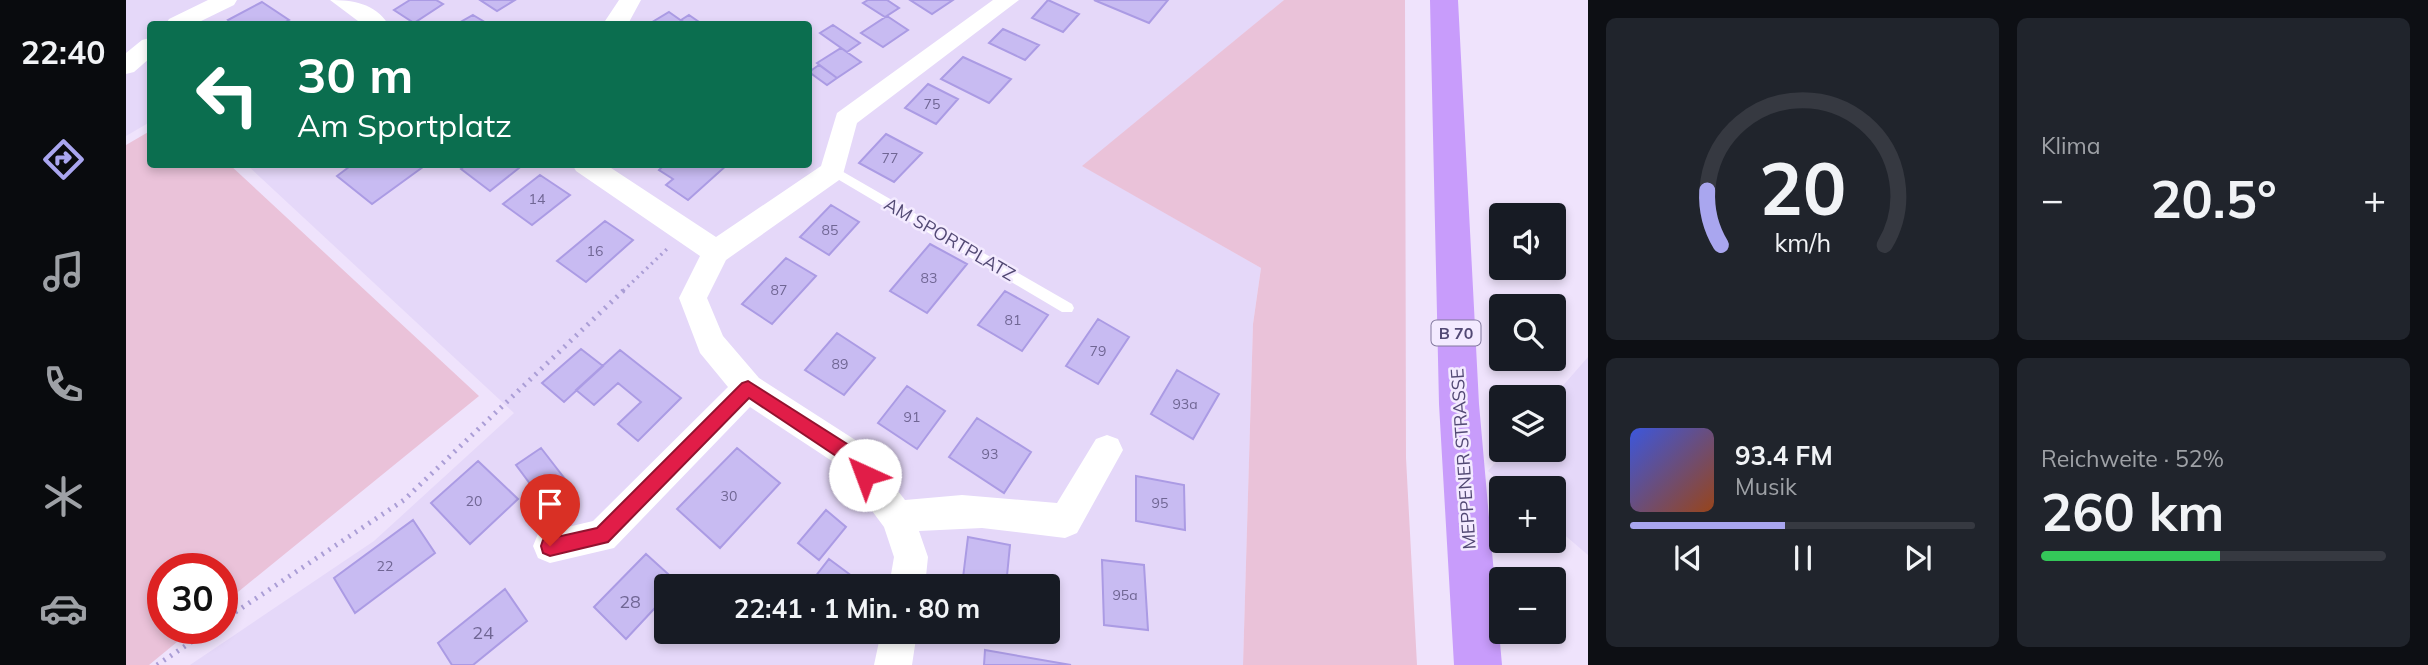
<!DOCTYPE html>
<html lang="de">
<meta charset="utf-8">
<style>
:root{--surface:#171b24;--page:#20242c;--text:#f1f3f6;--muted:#9ea1a6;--line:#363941;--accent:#a9a6ef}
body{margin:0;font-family:Mulish,sans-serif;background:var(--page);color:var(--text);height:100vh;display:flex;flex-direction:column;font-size:26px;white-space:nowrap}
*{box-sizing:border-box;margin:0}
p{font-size:23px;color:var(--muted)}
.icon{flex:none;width:38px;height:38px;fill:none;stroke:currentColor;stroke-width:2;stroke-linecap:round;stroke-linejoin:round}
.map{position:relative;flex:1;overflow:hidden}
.details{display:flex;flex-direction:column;gap:18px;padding:18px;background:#0d0f14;width:840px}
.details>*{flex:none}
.guide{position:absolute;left:21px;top:21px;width:665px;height:147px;border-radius:7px;box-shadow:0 4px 10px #0003;background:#0b6e4f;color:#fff;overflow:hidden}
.tools{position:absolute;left:1363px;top:203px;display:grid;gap:14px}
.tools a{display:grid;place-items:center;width:77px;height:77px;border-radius:7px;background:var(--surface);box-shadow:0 4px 10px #0003;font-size:35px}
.speed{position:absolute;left:21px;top:553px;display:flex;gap:14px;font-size:35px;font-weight:700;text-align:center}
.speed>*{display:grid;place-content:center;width:91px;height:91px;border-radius:50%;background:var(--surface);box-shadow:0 4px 10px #0003;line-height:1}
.speed .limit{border:10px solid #d22;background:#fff;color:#111}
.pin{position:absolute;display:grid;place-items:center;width:60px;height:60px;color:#fff;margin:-72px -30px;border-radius:50% 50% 50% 0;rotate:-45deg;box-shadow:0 0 7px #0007}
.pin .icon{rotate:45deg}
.me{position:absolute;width:77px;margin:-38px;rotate:317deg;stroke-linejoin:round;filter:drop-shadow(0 0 5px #0008)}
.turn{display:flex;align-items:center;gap:24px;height:147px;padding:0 35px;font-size:32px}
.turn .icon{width:91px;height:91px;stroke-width:2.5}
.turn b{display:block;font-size:49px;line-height:60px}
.big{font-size:52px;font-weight:700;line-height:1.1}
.details .widget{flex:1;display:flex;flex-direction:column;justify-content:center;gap:10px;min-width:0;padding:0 24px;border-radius:10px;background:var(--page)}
.details .dial{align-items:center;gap:0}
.dial svg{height:182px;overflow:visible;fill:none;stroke:var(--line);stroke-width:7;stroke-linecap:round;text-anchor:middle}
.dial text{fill:var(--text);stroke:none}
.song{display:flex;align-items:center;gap:21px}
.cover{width:84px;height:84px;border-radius:10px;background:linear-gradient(135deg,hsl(230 70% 55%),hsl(20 70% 35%))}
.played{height:7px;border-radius:4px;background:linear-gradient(90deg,var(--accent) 45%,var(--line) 45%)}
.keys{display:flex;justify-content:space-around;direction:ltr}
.heat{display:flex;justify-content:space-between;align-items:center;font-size:38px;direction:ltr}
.charge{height:10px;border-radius:5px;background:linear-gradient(90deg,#34c759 52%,var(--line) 0)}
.details .tiles{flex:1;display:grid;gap:18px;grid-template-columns:repeat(2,1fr)}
.trip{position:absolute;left:528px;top:574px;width:406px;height:70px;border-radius:7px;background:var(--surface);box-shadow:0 4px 10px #0003;font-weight:700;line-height:70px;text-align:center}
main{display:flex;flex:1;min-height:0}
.menu{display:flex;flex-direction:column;width:126px;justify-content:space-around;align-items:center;background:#090b0e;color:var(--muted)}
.menu .icon{width:49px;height:49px}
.menu .active{color:var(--accent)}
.menu b{font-size:32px;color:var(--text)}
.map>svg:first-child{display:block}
.residential{fill:#e5d8f9;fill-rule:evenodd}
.green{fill:#eac2d9}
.building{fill:#c8bbf2;stroke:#ab9be4;stroke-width:2}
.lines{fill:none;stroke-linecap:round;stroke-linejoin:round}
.path-far1{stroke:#ab9ed6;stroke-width:3.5;stroke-dasharray:2 4.5;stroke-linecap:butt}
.path{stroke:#ab9ed6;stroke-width:5;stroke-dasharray:2 6;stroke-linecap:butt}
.service{fill:#fff;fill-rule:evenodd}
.minor{fill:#fff;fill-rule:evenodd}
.primary{fill:#c89cfb;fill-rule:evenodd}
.route{fill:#e11d48;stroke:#92132f;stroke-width:2}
.labels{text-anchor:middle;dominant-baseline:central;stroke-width:5;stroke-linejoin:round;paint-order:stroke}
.number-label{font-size:14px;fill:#706694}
.shield{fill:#f3eaff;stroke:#82799e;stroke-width:2}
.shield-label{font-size:16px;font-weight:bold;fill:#524974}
.street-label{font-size:18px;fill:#524974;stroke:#f3eaff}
.near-number-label{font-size:18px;fill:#706694}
</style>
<main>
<nav class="menu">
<b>22:40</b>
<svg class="icon active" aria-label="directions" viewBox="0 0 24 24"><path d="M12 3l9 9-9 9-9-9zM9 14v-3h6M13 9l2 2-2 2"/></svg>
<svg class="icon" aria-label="music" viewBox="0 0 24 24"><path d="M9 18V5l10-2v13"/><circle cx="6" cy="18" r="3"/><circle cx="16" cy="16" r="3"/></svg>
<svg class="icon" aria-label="phone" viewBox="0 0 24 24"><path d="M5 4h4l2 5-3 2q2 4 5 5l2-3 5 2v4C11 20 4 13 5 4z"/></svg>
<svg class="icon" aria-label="climate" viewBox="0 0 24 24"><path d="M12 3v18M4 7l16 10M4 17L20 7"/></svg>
<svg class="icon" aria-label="car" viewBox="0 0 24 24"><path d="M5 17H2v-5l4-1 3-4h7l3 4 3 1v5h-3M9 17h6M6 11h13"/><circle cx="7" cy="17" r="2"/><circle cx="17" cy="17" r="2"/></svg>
</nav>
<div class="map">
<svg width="1462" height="665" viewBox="0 0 1462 665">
<rect width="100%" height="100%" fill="#efe3fc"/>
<!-- residential -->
<path class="residential" d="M0,0h1158l-201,166 178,102 -8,56 -10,341h-1053l184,-124 140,-128 -267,-248 561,-1v-140h-658v98l-24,14zM541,586h381v46h-381z
M1462,357v198l-34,-29v-38h-46l-20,-17 19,-21h47l-1,-53z"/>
<!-- green -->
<path class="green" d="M1158,0h121l1,458 11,207h-174l10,-341 8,-56 -179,-102z
M24,131v33l80,1 249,231 -257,209v-36h-59v59h31l-45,37h-23v-520z"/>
<!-- building -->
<path class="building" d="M284,0h26l7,4 -29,19 -20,-13z
M354,0h35l-18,11z
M742,0h19l12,8 -14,9 -22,-14z
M784,0h43l-21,14z
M922,0l31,14 -16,18 -31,-14z
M968,0h74l-19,23z
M136,2l27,18 -7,4h-49l-5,-4z
M543,12l17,12h-37z
M347,15l15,9h-31z
M563,15l13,9h-16l-5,-4z
M761,16l21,14 -25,17 -22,-14z
M707,25l27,18 -13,9 -27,-19z
M877,29l36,16 -14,15 -36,-17z
M715,48l20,14 -24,16 -20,-15z
M837,57l48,22 -22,24 -48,-24z
M693,65l18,13 -10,7 -18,-13z
M802,84l30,15 -22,25 -31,-16z
M760,134l36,19 -28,29 -35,-19z
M227,164h74l-55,40 -35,-28z
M341,164h57l-34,27 -29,-22z
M539,164h63l-40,36 -22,-15 7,-6 -14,-9z
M414,175l30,20 -38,30 -29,-21z
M705,205l28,17 -30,33 -29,-18z
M479,221l28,19 -47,42 -29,-21z
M804,244l37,20 -40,49 -37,-22z
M660,258l30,18 -44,48 -30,-20z
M879,291l43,24 -26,36 -44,-26z
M972,319l31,18 -31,47 -32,-18z
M711,333l38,25 -31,37 -39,-25z
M455,349l22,17 -39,36 -22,-19z
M494,350l61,48 -43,43 -20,-17 23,-22 -23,-19 -24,22 -18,-15z
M1051,370l42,24 -26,45 -42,-25z
M781,386l38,25 -28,38 -39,-26z
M851,418l54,34 -27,41 -55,-36z
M415,448l24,31 -25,18 -24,-32z
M611,448l43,35 -60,65 -43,-39z
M352,461l40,38 -48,45 -39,-41z
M1010,476l48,9 1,45 -49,-9z
M700,510l20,17 -27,33 -21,-17z
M287,520l22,33 -80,60 -21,-35z
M842,537l42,8 -4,41h-44z
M520,554l32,29 -11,3v9l-41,44 -32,-32z
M703,559l35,26v1h-56z
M976,560l42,5 4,65 -44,-5z
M379,589l22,32 -54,44h-21l-14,-22z
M859,650l86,15h-87z"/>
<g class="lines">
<!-- path-far1 -->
<path class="path-far1" d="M497,291l44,-42"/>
<!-- path -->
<path class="path" d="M96,621l182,-121 221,-211
M31,665l55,-37"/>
<!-- service -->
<path class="service" d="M707,166l239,138 2,4 -2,4h-10l-233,-138 -2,-3z"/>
<!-- minor -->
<path class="minor" d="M82,0h29l-3,5 -39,19h-29l3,-5z
M204,0c22,0 45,3 58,24h-26z
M493,0h22l-13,24h-25z
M867,0h26l-162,123 -15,55 -116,82 -19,38 16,38 36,42 101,65 45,57 57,-5 95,8 39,-64 11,-4 11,4 5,11 -46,83 -12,5 -83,-10 -63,3 9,26 -3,29h-36l5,-29 -10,-30 -46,-62 -88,-58 -136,141 -64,15 -12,-5 -5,-12 5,-12 55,-13 135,-134 -28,-34 -21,-55 21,-42 -124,-85 -4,-7h33l111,73 105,-71 16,-53z
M24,38v20l-16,14 -8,2v-21l16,-13z
M755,632h36l-5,33h-38z"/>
<!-- primary -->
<path class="primary" d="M1304,0h28l21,404 23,261h-48l-15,-261z"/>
</g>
<!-- route -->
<path class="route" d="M622,381l107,68 19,26 -3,6 -6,3 -6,-3 -17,-21 -93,-62 -141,144 -58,14 -7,-3 -2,-7 2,-6 54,-12 145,-145z"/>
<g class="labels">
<!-- number labels -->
<g class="number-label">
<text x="806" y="104">75</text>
<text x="764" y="158">77</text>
<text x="411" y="199">14</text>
<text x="704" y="230">85</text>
<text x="469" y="251">16</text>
<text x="803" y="278">83</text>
<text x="653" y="290">87</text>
<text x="887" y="320">81</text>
<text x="972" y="351">79</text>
<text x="714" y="364">89</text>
<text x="1059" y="404">93a</text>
<text x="786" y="417">91</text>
<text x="864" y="454">93</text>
<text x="603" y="496">30</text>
<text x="348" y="501">20</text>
<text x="1034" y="503">95</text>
<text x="259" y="566">22</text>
<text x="999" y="595">95a</text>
</g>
<!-- shield labels -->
<rect class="shield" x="1305.5" y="320.5" width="49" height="25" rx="5"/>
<g class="shield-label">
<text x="1330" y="333">B 70</text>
</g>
<!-- street labels -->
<g class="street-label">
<text transform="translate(824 239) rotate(30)">AM SPORTPLATZ</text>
<text transform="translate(1337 459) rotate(-94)">MEPPENER STRASSE</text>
</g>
<!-- near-number labels -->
<g class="near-number-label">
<text x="504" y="601">28</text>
<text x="357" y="632">24</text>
</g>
</g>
</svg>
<div class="tools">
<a><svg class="icon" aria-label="sound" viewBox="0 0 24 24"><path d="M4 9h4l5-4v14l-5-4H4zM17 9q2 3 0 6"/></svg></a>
<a><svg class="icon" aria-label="search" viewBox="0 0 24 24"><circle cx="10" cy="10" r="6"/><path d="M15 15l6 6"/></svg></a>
<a><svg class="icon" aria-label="layers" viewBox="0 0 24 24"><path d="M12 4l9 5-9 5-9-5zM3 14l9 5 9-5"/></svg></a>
<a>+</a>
<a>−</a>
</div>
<div class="speed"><div class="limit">30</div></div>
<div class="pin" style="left:424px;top:546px;background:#d93025"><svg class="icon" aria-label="arrive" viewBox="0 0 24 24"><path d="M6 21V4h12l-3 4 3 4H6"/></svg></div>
<svg class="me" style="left:739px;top:475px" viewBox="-20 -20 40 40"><circle r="19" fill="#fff"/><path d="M0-13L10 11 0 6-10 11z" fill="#e11d48"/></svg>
<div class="trip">22:41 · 1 Min. · 80 m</div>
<div class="guide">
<div class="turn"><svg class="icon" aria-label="left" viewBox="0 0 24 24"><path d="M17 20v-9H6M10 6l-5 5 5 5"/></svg><div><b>30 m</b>Am Sportplatz</div></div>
</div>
</div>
<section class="details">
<div class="tiles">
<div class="widget dial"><svg viewBox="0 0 100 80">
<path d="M14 69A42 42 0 1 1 86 69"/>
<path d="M14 69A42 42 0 0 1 8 45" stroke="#a9a6ef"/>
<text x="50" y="56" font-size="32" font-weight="700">20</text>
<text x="50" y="72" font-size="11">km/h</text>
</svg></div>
<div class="widget"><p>Klima</p>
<div class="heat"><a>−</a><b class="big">20.5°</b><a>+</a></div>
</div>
<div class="widget">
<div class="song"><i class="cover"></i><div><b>93.4 FM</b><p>Musik</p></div></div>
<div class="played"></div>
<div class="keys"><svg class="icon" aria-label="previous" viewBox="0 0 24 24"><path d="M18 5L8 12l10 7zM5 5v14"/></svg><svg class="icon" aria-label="pause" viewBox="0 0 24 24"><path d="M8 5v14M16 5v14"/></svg><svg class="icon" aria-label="next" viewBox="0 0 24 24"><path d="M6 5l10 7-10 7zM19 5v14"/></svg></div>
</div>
<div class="widget"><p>Reichweite · 52%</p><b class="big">260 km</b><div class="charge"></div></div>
</div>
</section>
</main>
